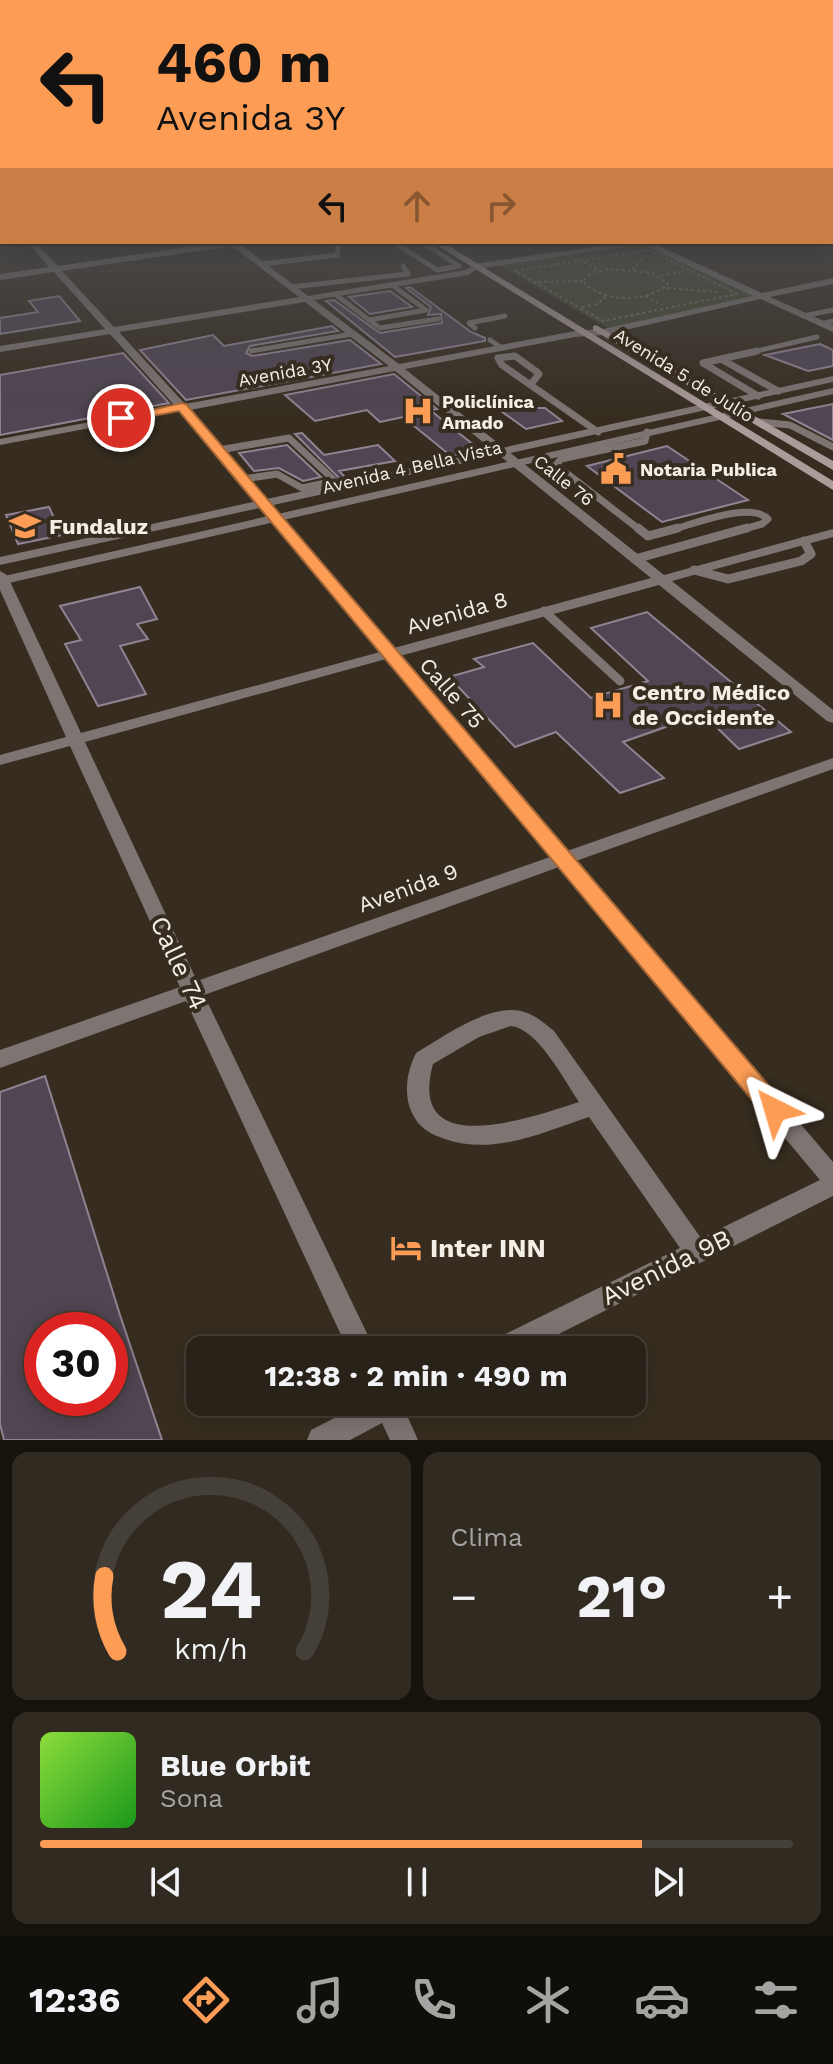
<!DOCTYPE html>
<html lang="es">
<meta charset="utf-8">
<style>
:root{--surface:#282218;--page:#302a21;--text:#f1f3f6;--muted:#a5a4a2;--line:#443f37;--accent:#fd9d55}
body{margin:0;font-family:"Work Sans",sans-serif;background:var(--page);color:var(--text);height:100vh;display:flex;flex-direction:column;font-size:30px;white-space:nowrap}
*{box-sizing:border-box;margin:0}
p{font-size:26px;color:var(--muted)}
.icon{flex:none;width:44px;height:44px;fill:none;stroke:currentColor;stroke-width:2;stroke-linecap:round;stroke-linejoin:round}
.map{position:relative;height:1440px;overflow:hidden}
.side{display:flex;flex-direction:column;gap:12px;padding:12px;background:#16130d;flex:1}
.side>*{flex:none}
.hud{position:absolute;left:0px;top:0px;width:834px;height:244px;box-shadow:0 4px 20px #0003,0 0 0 2px var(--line);background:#fd9d55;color:#111;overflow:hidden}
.speed{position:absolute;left:24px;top:1312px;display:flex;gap:16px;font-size:40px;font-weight:700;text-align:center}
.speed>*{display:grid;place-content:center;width:104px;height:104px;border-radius:50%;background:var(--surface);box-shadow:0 4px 20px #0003,0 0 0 2px var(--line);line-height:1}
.speed .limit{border:12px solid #d22;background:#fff;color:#111}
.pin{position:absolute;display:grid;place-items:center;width:68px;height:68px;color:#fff;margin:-34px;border:4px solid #fff;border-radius:50%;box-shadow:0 2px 8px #0007}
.me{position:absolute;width:88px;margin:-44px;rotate:320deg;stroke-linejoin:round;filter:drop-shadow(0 0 6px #0008)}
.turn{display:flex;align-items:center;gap:28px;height:168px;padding:0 24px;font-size:36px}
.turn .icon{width:104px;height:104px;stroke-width:2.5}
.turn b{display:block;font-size:56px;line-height:68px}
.lanes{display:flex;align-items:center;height:76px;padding:0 24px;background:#0003;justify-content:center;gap:40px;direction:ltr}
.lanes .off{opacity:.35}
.big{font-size:60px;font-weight:700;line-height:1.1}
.side .widget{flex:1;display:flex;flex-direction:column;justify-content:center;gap:12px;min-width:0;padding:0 28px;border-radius:16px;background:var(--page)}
.side .dial{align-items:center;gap:0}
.dial svg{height:208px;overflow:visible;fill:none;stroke:var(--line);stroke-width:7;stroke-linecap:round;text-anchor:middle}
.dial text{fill:var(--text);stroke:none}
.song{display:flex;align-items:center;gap:24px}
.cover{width:96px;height:96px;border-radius:12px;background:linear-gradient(135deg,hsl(90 70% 55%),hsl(120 70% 35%))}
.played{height:8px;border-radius:4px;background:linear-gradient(90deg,var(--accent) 80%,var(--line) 80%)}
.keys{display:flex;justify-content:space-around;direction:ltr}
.heat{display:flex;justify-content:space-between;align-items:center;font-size:44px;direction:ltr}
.side .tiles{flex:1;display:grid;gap:12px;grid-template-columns:1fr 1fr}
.widget:last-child{grid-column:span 2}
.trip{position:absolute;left:186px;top:1336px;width:460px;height:80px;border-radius:16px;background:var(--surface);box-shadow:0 4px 20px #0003,0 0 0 2px var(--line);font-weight:700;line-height:80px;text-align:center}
.tabs{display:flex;height:128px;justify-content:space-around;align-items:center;background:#100e0a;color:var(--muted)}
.tabs .icon{width:56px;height:56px}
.tabs .selected{color:var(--accent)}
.tabs b{font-size:36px;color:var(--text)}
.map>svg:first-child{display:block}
.green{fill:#474b33}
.building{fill:#504552;stroke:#908392;stroke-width:2;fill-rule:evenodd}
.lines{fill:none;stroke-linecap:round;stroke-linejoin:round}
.path{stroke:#7b7468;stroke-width:2;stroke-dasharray:3 3;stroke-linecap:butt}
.service-far2{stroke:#7e7573;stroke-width:5}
.service-far1{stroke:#7e7573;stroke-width:7}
.service{stroke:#7e7573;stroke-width:9}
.minor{fill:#7e7573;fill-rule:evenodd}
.tertiary{fill:#7e7573;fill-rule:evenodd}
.secondary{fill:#ab9c9a;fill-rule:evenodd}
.route{fill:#fd9d55;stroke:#a46637;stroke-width:2}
.labels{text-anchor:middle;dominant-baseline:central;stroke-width:8;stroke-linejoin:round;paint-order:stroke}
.far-street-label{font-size:18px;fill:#f4efe6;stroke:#362d20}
.far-poi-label{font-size:18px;font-weight:bold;fill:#f4efe6;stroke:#362d20;text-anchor:start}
.poi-label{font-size:22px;font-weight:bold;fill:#f4efe6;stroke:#362d20;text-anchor:start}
.street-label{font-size:22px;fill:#f4efe6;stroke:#362d20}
.near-street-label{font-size:26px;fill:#f4efe6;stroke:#362d20}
.near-poi-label{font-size:26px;font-weight:bold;fill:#f4efe6;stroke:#362d20;text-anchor:start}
</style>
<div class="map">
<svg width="833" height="1440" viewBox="0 0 833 1440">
<rect width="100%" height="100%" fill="#362d20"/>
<!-- green -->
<path class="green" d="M648,242l116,54 -155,33 -114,-66z"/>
<!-- building -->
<path class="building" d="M410,287l61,45 14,6v3l-90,16 -69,-56 8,-1 46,33 62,-10 -1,-9 -13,1 3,-8 -25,-19z
M390,291l22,16 -42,7 -21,-17z
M59,296l21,25 -80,13v-16l38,-6 -9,-11z
M332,326l6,5 -88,15 -4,7 6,3 98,-16 31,24 -195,36 -46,-50 73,-15 11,11z
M820,344l13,6v16l-25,5 -43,-16z
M123,353l46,50 -169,32v-60z
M394,374l43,35 -7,1 50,40 -29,6 -48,-39 -23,5 -13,-12 -52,11 -30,-26z
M522,401l14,7h9l17,13 -36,8 -32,-23z
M833,404v36l-50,-26z
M302,433l22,22 54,-10 17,16 -56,10 8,8 -6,1 -46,-46z
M287,445l34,32 -18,4 -24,-13 -25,3 -15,-18z
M667,446l81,54 -86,22 -75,-56z
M49,507l13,28 -44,9 -12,-29z
M140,587l17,32 -20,5 11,15 -28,7 26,48 -48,12 -33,-62 16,-4 -21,-34z
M647,612l144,120 -52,17 -36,-35 -80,28 41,36 -44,15 -64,-61 -41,15 -66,-70 35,-10 -10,-8 59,-16 58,55 57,-17 -57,-53z
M45,1076l75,239 42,125h-158l-4,-16v-332zM42,1330h68v68h-68z"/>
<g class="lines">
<!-- path -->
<path class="path" d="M649,250l88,44 -134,27 -88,-50z
M584,262l16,9
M610,269l42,4 16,11c-19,19 -68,19 -85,-3l8,-8z
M633,270l12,-15
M661,276l19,-4
M538,282l45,-1
M667,288l51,4
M645,296l17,9
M582,307l16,-3 10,-10"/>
<!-- service-far2 -->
<path class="service-far2" d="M394,242l43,28 22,-4 -37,-24
M262,264l75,-9 1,-7
M291,287l117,-13 -5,-8
M335,294l34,26 57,-10 -34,-25
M803,316l30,-6
M369,320l11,8 58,-9
M821,324l12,-3
M475,328l-6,-5 36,-7
M490,340l12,8
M251,351l101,-17
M748,353l69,-16"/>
<!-- service-far1 -->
<path class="service-far1" d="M757,351l-54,12 55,33
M721,359l57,32
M531,384l8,-10 -2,-2 -22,-16 -17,2 4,7 96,67
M759,422l31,3 43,22
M219,450l70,-12 46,43 -33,7 -25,-14 -34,5
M640,530l-84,-65 5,-6 84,-18 2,-9
M671,530c23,-6 79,-29 97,-11l-6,5 -22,6"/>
<!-- service -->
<path class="service" d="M638,528l10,8 30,-8
M635,559l112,-31
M694,570l34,9 73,-18 10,-7 -7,-13
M544,611l76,70"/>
<!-- minor -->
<path class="minor" d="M832,215h1v3h-1z
M0,217h2v4h-2z
M832,234h1v4h-1z
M27,242h8l23,24 164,-24h21l-3,2 68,52 157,-26 9,-6 152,-22h24l112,51 71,-15v6l-63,13 63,28v7l-72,-33 -158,36 -28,2 -170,32 259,206 169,-46v8l-161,44 161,129v13l-6,-2 -168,-136 -259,71 167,195 266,-93v11l-257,92 257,301v34l-306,154h-40l4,-9 189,-93 -91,-131c-45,15 -96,39 -144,22 -15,-5 -26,-11 -33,-26 -9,-19 -5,-42 4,-60 27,-16 72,-49 105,-42 13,3 23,12 33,20l147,207 119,-58 -261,-313 -355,128 171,355h-27l-162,-349 -186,67v-18l180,-63 -110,-241 -70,19v-10l66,-18 -66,-147v-19l7,4 74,158 299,-81 -200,-241 -180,34v-6l175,-33 -65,-72 -110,18v-6l105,-17 -51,-57 -54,8v-6l49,-7zM642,244l111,52 -150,33 -28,2 -176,33 -85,-64 154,-25 9,-6zM232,246l67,51 -185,30 -52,-56zM305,302l84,64 -204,38 -66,-72zM395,371l256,207 -257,70 -204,-238zM386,659l164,198 -353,124 -112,-239zM511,1026c27,3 53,54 68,76 -47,15 -173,61 -146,-38l46,-27z
M366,1402h43l-4,9 13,29h-28l-8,-17 -32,17h-43l4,-10z"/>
<!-- tertiary -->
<path class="tertiary" d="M833,376v6l-833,183v-8z
M833,388v6l-833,191v-8z"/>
<!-- secondary -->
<path class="secondary" d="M432,242h10l391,239v9z
M596,325l237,136v9l-240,-140v-4z"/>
</g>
<!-- sky -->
<linearGradient id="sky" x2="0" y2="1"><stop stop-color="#1e1912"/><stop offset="0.52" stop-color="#4c4c4e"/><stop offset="1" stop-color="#4c4c4e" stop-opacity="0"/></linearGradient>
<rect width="833" height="416" fill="url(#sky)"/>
<!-- route -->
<path class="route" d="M182,403l4,1 598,699 4,7 -4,7 -9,4 -9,-4 -587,-706 -58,11 -6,-4z"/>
<!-- icons -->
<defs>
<symbol id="hospital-bare" viewBox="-9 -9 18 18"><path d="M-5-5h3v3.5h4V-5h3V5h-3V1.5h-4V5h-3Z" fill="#fd9d55" stroke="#362d20" stroke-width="2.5" paint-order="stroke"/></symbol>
<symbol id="civic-bare" viewBox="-9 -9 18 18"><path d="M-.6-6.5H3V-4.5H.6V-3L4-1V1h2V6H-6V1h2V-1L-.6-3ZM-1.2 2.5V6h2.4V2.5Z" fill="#fd9d55" stroke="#362d20" stroke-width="2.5" paint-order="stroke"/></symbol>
<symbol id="university-bare" viewBox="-9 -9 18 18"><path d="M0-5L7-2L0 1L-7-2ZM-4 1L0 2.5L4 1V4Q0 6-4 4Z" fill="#fd9d55" stroke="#362d20" stroke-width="2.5" paint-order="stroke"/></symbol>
<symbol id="hotel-bare" viewBox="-9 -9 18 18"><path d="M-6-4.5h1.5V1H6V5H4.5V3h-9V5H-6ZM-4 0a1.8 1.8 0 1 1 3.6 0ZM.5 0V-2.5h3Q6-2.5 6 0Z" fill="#fd9d55" stroke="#362d20" stroke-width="2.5" paint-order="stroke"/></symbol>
</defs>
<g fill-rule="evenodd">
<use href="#hospital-bare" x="396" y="389" width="44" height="44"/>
<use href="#civic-bare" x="594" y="447" width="44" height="44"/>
<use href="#university-bare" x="3" y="504" width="44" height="44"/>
<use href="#hospital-bare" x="586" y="683" width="44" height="44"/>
<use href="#hotel-bare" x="384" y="1226" width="44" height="44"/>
</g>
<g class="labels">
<!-- far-street labels -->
<g class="far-street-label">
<text transform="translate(285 372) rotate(-10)">Avenida 3Y</text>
<text transform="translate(684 375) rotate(32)">Avenida 5 de Julio</text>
<text transform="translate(412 467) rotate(-13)">Avenida 4 Bella Vista</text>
<text transform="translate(564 480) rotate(38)">Calle 76</text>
</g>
<!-- far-poi labels -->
<g class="far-poi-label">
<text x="442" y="401">Policlínica<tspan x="442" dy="21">Amado</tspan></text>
<text x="640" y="469">Notaria Publica</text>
</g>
<!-- poi labels -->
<g class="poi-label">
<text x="49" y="526">Fundaluz</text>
<text x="632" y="692">Centro Médico<tspan x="632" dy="25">de Occidente</tspan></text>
</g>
<!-- street labels -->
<g class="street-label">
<text transform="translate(457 613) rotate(-16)">Avenida 8</text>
<text transform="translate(452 693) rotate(49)">Calle 75</text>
<text transform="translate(408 888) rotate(-20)">Avenida 9</text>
</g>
<!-- near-street labels -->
<g class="near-street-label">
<text transform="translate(179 963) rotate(65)">Calle 74</text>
<text transform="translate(666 1267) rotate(-26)">Avenida 9B</text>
</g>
<!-- near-poi labels -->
<g class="near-poi-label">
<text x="430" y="1248">Inter INN</text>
</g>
</g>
</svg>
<div class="speed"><div class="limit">30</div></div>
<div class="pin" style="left:121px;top:418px;background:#d93025"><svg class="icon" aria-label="arrive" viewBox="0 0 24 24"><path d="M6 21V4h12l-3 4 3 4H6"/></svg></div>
<svg class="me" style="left:775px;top:1110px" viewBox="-20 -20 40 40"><path d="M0-17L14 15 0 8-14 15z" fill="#fd9d55" stroke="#fff" stroke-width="4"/></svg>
<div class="trip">12:38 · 2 min · 490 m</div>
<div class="hud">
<div class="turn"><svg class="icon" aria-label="left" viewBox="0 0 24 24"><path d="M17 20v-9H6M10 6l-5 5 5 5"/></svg><div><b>460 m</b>Avenida 3Y</div></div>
<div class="lanes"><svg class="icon" aria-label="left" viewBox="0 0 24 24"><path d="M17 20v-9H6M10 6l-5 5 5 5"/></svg><svg class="icon off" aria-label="ahead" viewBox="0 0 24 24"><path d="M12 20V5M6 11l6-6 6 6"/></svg><svg class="icon off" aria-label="right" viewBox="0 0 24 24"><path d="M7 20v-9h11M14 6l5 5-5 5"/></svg></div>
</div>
</div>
<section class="side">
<div class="tiles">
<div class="widget dial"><svg viewBox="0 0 100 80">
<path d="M14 69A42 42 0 1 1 86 69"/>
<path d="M14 69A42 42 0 0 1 9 40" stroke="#fd9d55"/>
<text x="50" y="56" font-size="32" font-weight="700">24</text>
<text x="50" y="72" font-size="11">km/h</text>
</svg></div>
<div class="widget"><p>Clima</p>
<div class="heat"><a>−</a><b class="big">21°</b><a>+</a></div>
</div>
<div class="widget">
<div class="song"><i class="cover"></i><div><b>Blue Orbit</b><p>Sona</p></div></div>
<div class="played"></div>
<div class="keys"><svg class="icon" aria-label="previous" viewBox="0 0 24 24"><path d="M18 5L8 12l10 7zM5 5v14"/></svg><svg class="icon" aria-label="pause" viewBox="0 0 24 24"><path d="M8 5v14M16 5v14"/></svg><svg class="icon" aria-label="next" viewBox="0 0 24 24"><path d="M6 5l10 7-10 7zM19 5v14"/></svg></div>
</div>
</div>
</section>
<nav class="tabs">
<b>12:36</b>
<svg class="icon selected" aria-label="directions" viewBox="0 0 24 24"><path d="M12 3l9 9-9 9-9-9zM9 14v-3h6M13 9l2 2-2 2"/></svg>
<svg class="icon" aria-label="music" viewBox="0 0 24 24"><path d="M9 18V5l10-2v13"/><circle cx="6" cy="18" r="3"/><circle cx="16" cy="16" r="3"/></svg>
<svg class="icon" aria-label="phone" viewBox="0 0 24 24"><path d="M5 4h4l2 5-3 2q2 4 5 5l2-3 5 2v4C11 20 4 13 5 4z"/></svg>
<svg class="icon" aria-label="climate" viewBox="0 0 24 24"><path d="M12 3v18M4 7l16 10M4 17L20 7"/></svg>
<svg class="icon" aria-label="car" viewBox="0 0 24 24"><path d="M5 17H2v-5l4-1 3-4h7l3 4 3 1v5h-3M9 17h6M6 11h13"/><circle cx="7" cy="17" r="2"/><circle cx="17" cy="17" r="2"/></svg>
<svg class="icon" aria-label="filters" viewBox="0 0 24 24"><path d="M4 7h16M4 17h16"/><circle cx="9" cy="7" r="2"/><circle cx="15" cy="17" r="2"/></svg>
</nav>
